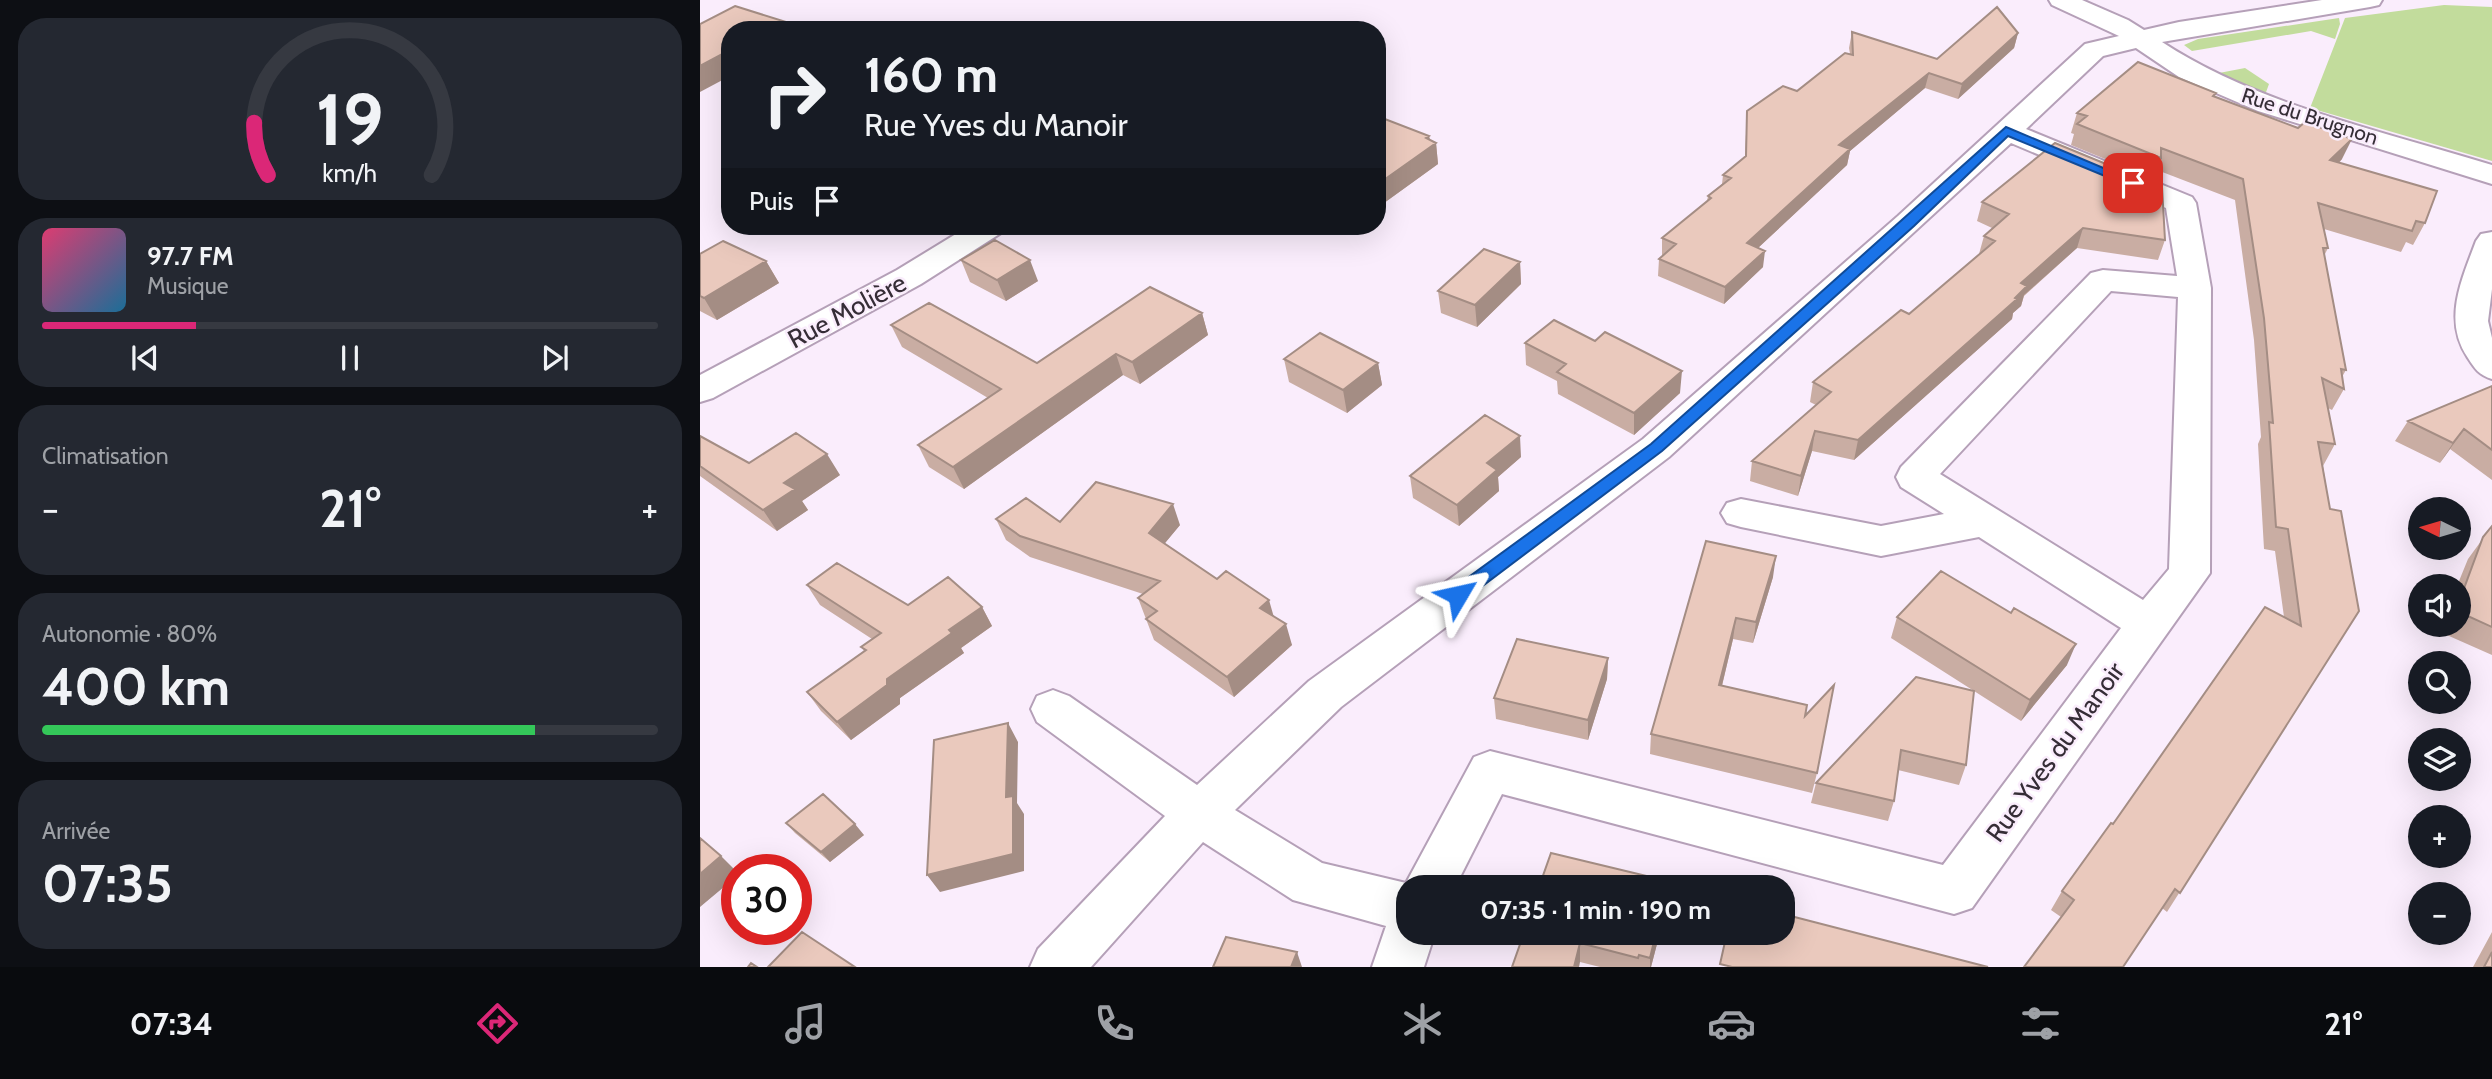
<!DOCTYPE html>
<html lang="fr">
<meta charset="utf-8">
<style>
:root{--surface:#171b24;--page:#242831;--text:#f1f3f6;--muted:#9ea1a6;--line:#363941;--accent:#db2777}
body{margin:0;font-family:Cabin,sans-serif;background:var(--page);color:var(--text);height:100vh;display:flex;flex-direction:column;font-size:26px;white-space:nowrap}
*{box-sizing:border-box;margin:0}
p{font-size:23px;color:var(--muted)}
.icon{flex:none;width:38px;height:38px;fill:none;stroke:currentColor;stroke-width:2;stroke-linecap:round;stroke-linejoin:round}
.map{position:relative;flex:1;overflow:hidden}
.details{display:flex;flex-direction:column;gap:18px;padding:18px;background:#0d0f14;width:700px}
.details>*{flex:none}
.hud{position:absolute;left:21px;top:21px;width:665px;height:214px;border-radius:28px;box-shadow:0 7px 28px #0002;background:#171b24;color:var(--text);overflow:hidden}
.needle{width:46px;rotate:275deg}
.fabs{position:absolute;left:1708px;top:497px;display:grid;gap:14px}
.fabs a{display:grid;place-items:center;width:63px;height:63px;border-radius:50%;background:var(--surface);box-shadow:0 7px 28px #0002;font-size:35px}
.speed{position:absolute;left:21px;top:854px;display:flex;gap:14px;font-size:35px;font-weight:700;text-align:center}
.speed>*{display:grid;place-content:center;width:91px;height:91px;border-radius:50%;background:var(--surface);box-shadow:0 7px 28px #0002;line-height:1}
.speed .limit{border:10px solid #d22;background:#fff;color:#111}
.pin{position:absolute;display:grid;place-items:center;width:60px;height:60px;color:#fff;margin:-30px;border-radius:14px;box-shadow:0 4px 10px #0006}
.me{position:absolute;width:77px;margin:-38px;rotate:54deg;stroke-linejoin:round;filter:drop-shadow(0 0 5px #0008)}
.turn{display:flex;align-items:center;gap:24px;height:147px;padding:0 28px;font-size:32px}
.turn .icon{width:91px;height:91px;stroke-width:2.5}
.turn b{display:block;font-size:49px;line-height:60px}
.then{display:flex;align-items:center;height:66px;padding:0 28px;background:#0003;gap:14px;font-size:26px}
.big{font-size:52px;font-weight:700;line-height:1.1}
.details .card{flex:1;display:flex;flex-direction:column;justify-content:center;gap:10px;min-width:0;padding:0 24px;border-radius:28px;background:var(--page)}
.details .dial{align-items:center;gap:0}
.dial svg{height:182px;overflow:visible;fill:none;stroke:var(--line);stroke-width:7;stroke-linecap:round;text-anchor:middle}
.dial text{fill:var(--text);stroke:none}
.song{display:flex;align-items:center;gap:21px}
.cover{width:84px;height:84px;border-radius:10px;background:linear-gradient(135deg,hsl(340 70% 55%),hsl(200 70% 35%))}
.played{height:7px;border-radius:4px;background:linear-gradient(90deg,var(--accent) 25%,var(--line) 25%)}
.keys{display:flex;justify-content:space-around;direction:ltr}
.heat{display:flex;justify-content:space-between;align-items:center;font-size:38px;direction:ltr}
.charge{height:10px;border-radius:5px;background:linear-gradient(90deg,#34c759 80%,var(--line) 0)}
.trip{position:absolute;left:696px;top:875px;width:399px;height:70px;border-radius:28px;background:var(--surface);box-shadow:0 7px 28px #0002;font-weight:700;line-height:70px;text-align:center}
.tab-bar{display:flex;height:112px;justify-content:space-around;align-items:center;background:#090b0e;color:var(--muted)}
.tab-bar .icon{width:49px;height:49px}
.tab-bar .current{color:var(--accent)}
.tab-bar b{font-size:32px;color:var(--text)}
main{display:flex;flex:1;min-height:0}
.map>svg:first-child{display:block}
.green{fill:#c2dc9c}
.lines{fill:none;stroke-linecap:round;stroke-linejoin:round}
.minor-casing{stroke:#b5a0b8;stroke-width:4}
.minor{fill:#fff;fill-rule:evenodd}
.wall{fill:#c9ada3}
.shaded-wall{fill:#a48d84}
.building{fill:#eac9bd;stroke:#a48d84;stroke-width:2}
.route{fill:#1a73e8;stroke:#114b97;stroke-width:2}
.labels{text-anchor:middle;dominant-baseline:central;stroke-width:5;stroke-linejoin:round;paint-order:stroke}
.far-street-label{font-size:21px;fill:#352d36;stroke:#faedfc}
.street-label{font-size:26px;fill:#352d36;stroke:#faedfc}
</style>
<main>
<section class="details">
<div class="card dial"><svg viewBox="0 0 100 80">
<path d="M14 69A42 42 0 1 1 86 69"/>
<path d="M14 69A42 42 0 0 1 8 46" stroke="#db2777"/>
<text x="50" y="56" font-size="32" font-weight="700">19</text>
<text x="50" y="72" font-size="11">km/h</text>
</svg></div>
<div class="card">
<div class="song"><i class="cover"></i><div><b>97.7 FM</b><p>Musique</p></div></div>
<div class="played"></div>
<div class="keys"><svg class="icon" aria-label="previous" viewBox="0 0 24 24"><path d="M18 5L8 12l10 7zM5 5v14"/></svg><svg class="icon" aria-label="pause" viewBox="0 0 24 24"><path d="M8 5v14M16 5v14"/></svg><svg class="icon" aria-label="next" viewBox="0 0 24 24"><path d="M6 5l10 7-10 7zM19 5v14"/></svg></div>
</div>
<div class="card"><p>Climatisation</p>
<div class="heat"><a>−</a><b class="big">21°</b><a>+</a></div>
</div>
<div class="card"><p>Autonomie · 80%</p><b class="big">400 km</b><div class="charge"></div></div>
<div class="card"><p>Arrivée</p><b class="big">07:35</b></div>
</section>
<div class="map">
<svg width="1792" height="967" viewBox="0 0 1792 967">
<rect width="100%" height="100%" fill="#faedfc"/>
<!-- green -->
<path class="green" d="M1744,5l48,2v154l-182,-53 35,-90z
M1639,18l1,6 -5,15 -24,-8 -119,20 -8,-6 14,-6z
M1504,65l15,8 26,-5 24,16 -4,11 -63,-28z"/>
<g class="lines">
<defs>
<path id="minor" d="M1349,0h33l46,20 16,10 35,-8 143,-22h60l-3,5 -9,2 -208,35c96,63 220,89 330,123v19l-234,-73 -79,-34 -43,-29 -33,8 -77,73 166,68 4,6 15,85 -1,285 -238,335 -18,6 -452,-120 -47,93h-46v46h26l-11,34h-52l14,-41 -93,-26 -90,-58 -112,125h-61l8,-18 127,-133 -128,-94 -6,-13 6,-13 16,-6 16,6 128,89 112,-104 334,-242 255,-223 187,-172 34,-8 -67,-31zM1311,143l155,65 11,68 -74,-6 -12,3 -190,194 -5,10 5,10 43,27 -63,12 -140,-27 -14,4 -6,10 6,10 14,4 140,29 98,-19 142,91 -178,237 -453,-114 -16,6 -68,126 -84,-20 -87,-53 106,-103 328,-250zM1411,291l67,6 -9,272 -26,31 -203,-126z
M269,226h37l-5,7 -80,51 -208,114 -13,4v-27l197,-105z
M1792,232v57l-4,32 4,17v41c-13,-4 -17,-10 -24,-21 -26,-38 -6,-79 8,-117l5,-7z"/>
</defs>
<!-- minor casing -->
<use href="#minor" class="minor-casing"/>
<!-- minor -->
<use href="#minor" class="minor"/>
</g>
<!-- wall -->
<path class="wall" d="M1152,32l85,27 81,-26 -4,15 -56,51 -33,-11 -75,63 -3,14 -89,83 5,19 -39,37 -66,-28 1,-17 4,-3 -1,-1v-17l45,-37 1,-5 14,-12 1,-9 22,-18 2,-46 50,-20 53,-37 -1,-6z
M1516,93l-1,4 127,62 -3,4 86,60 -12,22 -7,-3 -5,10 -77,-23 4,19 -4,8 22,114 -4,7 2,12 -12,21 -4,-2 7,36 -12,22 7,43 29,102 -192,301 -5,-4 -101,9 -10,-7 11,-19 51,-67 171,-207 -9,-66 -11,-2 -6,-105 3,-7 -7,-97 -19,-140 -78,-30 -3,9 -83,-34 3,-11 -3,-1 6,-20z
M677,116l52,20 1,4 6,3 2,21 -54,39 -7,-3z
M1282,202l183,38 -7,20 -81,-12 -53,48 -3,10 -8,7 -1,6 -158,141 -42,-9 -14,45 -48,-15 2,-20 64,-56 -6,-3 3,-20 96,-68 70,-60 5,-18 8,-8 -15,-7z
M0,254l66,7 13,22 -62,37 -17,-9z
M261,260l77,21 -32,20 -36,-19z
M820,262l1,22 -44,43 -36,-14 -3,-22z
M502,313l6,22 -68,49 -17,-9 -159,114 -35,-22 -11,-22 70,-47 -86,-51 -11,-22 146,38z
M825,343l155,50 -46,42 -76,-41 -1,-13 -31,-16z
M584,359l94,4 4,22 -35,28 -58,-31z
M1792,386v94l-42,-31 -10,14 -45,-22 13,-20z
M0,436l49,27 91,12 -38,26 6,9 -31,21 -77,-55z
M821,457l-23,20 1,14 -40,35 -46,-28 -3,-22z
M296,519l64,3 120,3 -16,19 110,72 18,29 -58,52 -80,-57 -16,-42 5,-4 -113,-37 -24,-17z
M1792,526v129l-52,-23 2,-7h17v-39h-2l11,-27z
M1006,541l67,36 -20,66 -20,-4 -11,47 83,30 12,57 -5,20 -162,-39 1,-20z
M107,585l101,20 74,2 10,19 -31,22 3,5 -64,45v6l-49,36 -30,-29 -14,-19 57,-41 -3,-4 11,-8 -52,-34z
M1311,613l56,52 -46,56 -47,-30 -8,74 -7,20 -61,-15 -4,31 -6,20 -77,-18 5,-20 158,-92 -83,-53 6,-21z
M908,658l-1,21 -19,61 -92,-21 -2,-21z
M86,823l78,12 -34,27 -35,-29z
M1792,932v35h-19z
M824,933l133,11 -6,23h-51l-20,-5z"/>
<!-- shaded-wall -->
<path class="shaded-wall" d="M86,22l3,8h-19z
M1318,33l-4,15 -56,51 4,-15z
M30,50v26l-30,16v-26z
M1229,73l-4,15 -75,63 -3,14 -102,95 2,-17 92,-98z
M729,136l2,11 5,-4 2,21 -54,39 -3,-21z
M1652,139l-10,20 -21,22 9,-21z
M1383,228l-6,20 -53,47 -3,11 -8,7 -1,6 -158,141 4,-20 157,-142 6,-15z
M1065,251l-2,16 -39,37 1,-17z
M330,260l8,21 -32,20 -9,-21z
M66,261l13,22 -62,37 -13,-22z
M820,262l1,22 -44,43 -2,-22z
M502,313l6,22 -68,49 -8,-22z
M416,354l7,21 -159,114 -11,-22z
M678,363l4,22 -35,28 -4,-23z
M982,371l-2,22 -46,42v-22z
M1764,429l-14,20 -10,14 13,-20z
M1115,431l-3,20 -14,45 3,-20z
M820,436l1,21 -23,20 1,14 -40,35 -2,-21 30,-42z
M127,454l13,21 -38,26 6,9 -31,21 -14,-21 21,-27z
M473,504l7,21 -24,29 -7,-21z
M1076,556l-3,21 -20,66 3,-21z
M569,600l6,21 -15,-13z
M282,607l10,19 -31,22 3,5 -64,45v6l-49,36 -14,-18 50,-43 62,-49z
M1036,618l-3,21 -16,67 2,-21z
M586,624l6,21 -58,52 -7,-20z
M1376,644l-9,21 -46,56 9,-21z
M908,658l-1,21 -19,61v-20z
M308,723l10,19 -1,61 7,11v57l-84,21 -13,-17 79,-78z
M155,824l9,11 -34,27 -9,-10z
M21,856l16,16v4l-37,31v-33z
M956,933h1v11l-6,23h-1v-9z
M880,943v19l-1,5h-5z
M597,952l5,15h-11z"/>
<!-- building -->
<path class="building" d="M35,6l51,16 -16,8h-40v20l-30,16v-42z
M1297,7l21,26 -56,51 -33,-11 -90,72 11,4 -103,94 18,8 -40,36 -66,-28 17,-15 -14,-6 49,-40 -3,-2 23,-18 -8,-3 23,-19 1,-45 36,-25 14,5 48,-38 8,2 -1,-23 85,27z
M1438,62l78,31 -3,3 85,32 7,-6 47,17 -22,21 107,31 -12,32 -9,-2 -4,10 -94,-28 10,45h-5l23,122 -5,-1 3,20 -22,-11 13,66 -17,-2 12,67 11,2 18,100 -179,282 -5,-4 -52,78h-99l50,-67 -12,-9 49,-68 2,1 152,-217 36,19 -13,-97 -12,-2 -7,-105 4,1 -9,-105 -21,-139 -82,-31v10l-84,-34 10,-8 -10,-3z
M677,116l52,20 -3,2 10,5 -55,39 -4,-2z
M1355,143l107,44 3,53 -82,-12 -62,55 6,3 -12,12 2,1 -159,141 -43,-9 -14,45 -49,-15 79,-69 -18,-10 88,-72 8,4 86,-73 -11,-5 25,-22 -27,-12z
M295,240l35,20 -33,20 -36,-20z
M23,241l43,20 -62,37 -4,-2v-42z
M784,249l36,13 -45,43 -37,-14z
M450,287l52,26 -70,49 -16,-8 -163,113 -35,-22 83,-56 -110,-64 38,-22 108,60z
M854,320l41,21 10,-9 77,39 -48,42 -77,-41 9,-8 -41,-21z
M620,333l58,30 -35,27 -59,-31z
M1792,386v64l-28,-21 -11,14 -45,-22z
M785,415l35,21 -33,27 10,7 -40,35 -47,-29z
M96,433l31,21 -43,29 11,6 -32,21 -63,-44v-30l49,27z
M396,482l77,22 -24,29 68,46 9,-8 43,29 -9,8 26,16 -59,53 -81,-58 11,-8 -19,-13 22,-17 -140,-45 -24,-17 30,-21 34,24z
M1792,526v101l-33,-15v-10l24,-65z
M1006,541l70,15 -20,66 -20,-4 -17,67 88,20 -2,11 29,-31 -17,88 -166,-39z
M137,563l71,42 40,-28 34,30 -33,23 3,3 -65,46v6l-50,37 -30,-30 59,-42 -5,-3 20,-14 -74,-48z
M1241,571l70,42 3,-5 62,36 -46,56 -133,-83z
M817,639l91,19 -20,62 -94,-22z
M1216,677l58,14 -8,74 -65,-15 -7,51 -78,-18z
M308,723l-2,74 7,-1v58l-86,21 7,-135z
M123,794l32,30 -34,28 -35,-29z
M0,838l21,18 -21,18z
M851,853l108,26 -2,8h-118z
M1083,914l205,53h-256l-12,-3 7,-31h56z
M102,932l53,35h-87z
M824,933h132l-6,25 -11,-3 -1,3 -58,-15 -6,24h-62z
M526,937l71,15 -6,15h-78z
M1792,952v15h-8z
M51,963l6,4h-9z"/>
<!-- route -->
<path class="route" d="M1306,127l133,56 -1,3h-9l-121,-50 -94,90 -252,225 -198,149h-13l-2,-5 2,-5 200,-146z"/>
<g class="labels">
<!-- far-street labels -->
<g class="far-street-label">
<text transform="translate(1610 116) rotate(18)">Rue du Brugnon</text>
</g>
<!-- street labels -->
<g class="street-label">
<text transform="translate(147 311) rotate(-28)">Rue Molière</text>
<text transform="translate(1355 752) rotate(-54)">Rue Yves du Manoir</text>
</g>
</g>
</svg>
<div class="fabs">
<a><svg class="needle" viewBox="-14 -14 28 28"><path d="M0-13l5 13h-10z" fill="#e53935"/><path d="M0 13l5-13h-10z" fill="#9ea1a6"/></svg></a>
<a><svg class="icon" aria-label="sound" viewBox="0 0 24 24"><path d="M4 9h4l5-4v14l-5-4H4zM17 9q2 3 0 6"/></svg></a>
<a><svg class="icon" aria-label="search" viewBox="0 0 24 24"><circle cx="10" cy="10" r="6"/><path d="M15 15l6 6"/></svg></a>
<a><svg class="icon" aria-label="layers" viewBox="0 0 24 24"><path d="M12 4l9 5-9 5-9-5zM3 14l9 5 9-5"/></svg></a>
<a>+</a>
<a>−</a>
</div>
<div class="speed"><div class="limit">30</div></div>
<div class="pin" style="left:1433px;top:183px;background:#d93025"><svg class="icon" aria-label="arrive" viewBox="0 0 24 24"><path d="M6 21V4h12l-3 4 3 4H6"/></svg></div>
<svg class="me" style="left:758px;top:595px" viewBox="-20 -20 40 40"><path d="M0-17L14 15 0 8-14 15z" fill="#1a73e8" stroke="#fff" stroke-width="4"/></svg>
<div class="trip">07:35 · 1 min · 190 m</div>
<div class="hud">
<div class="turn"><svg class="icon" aria-label="right" viewBox="0 0 24 24"><path d="M7 20v-9h11M14 6l5 5-5 5"/></svg><div><b>160 m</b>Rue Yves du Manoir</div></div>
<div class="then">Puis<svg class="icon" aria-label="arrive" viewBox="0 0 24 24"><path d="M6 21V4h12l-3 4 3 4H6"/></svg></div>
</div>
</div>
</main>
<nav class="tab-bar">
<b>07:34</b>
<svg class="icon current" aria-label="directions" viewBox="0 0 24 24"><path d="M12 3l9 9-9 9-9-9zM9 14v-3h6M13 9l2 2-2 2"/></svg>
<svg class="icon" aria-label="music" viewBox="0 0 24 24"><path d="M9 18V5l10-2v13"/><circle cx="6" cy="18" r="3"/><circle cx="16" cy="16" r="3"/></svg>
<svg class="icon" aria-label="phone" viewBox="0 0 24 24"><path d="M5 4h4l2 5-3 2q2 4 5 5l2-3 5 2v4C11 20 4 13 5 4z"/></svg>
<svg class="icon" aria-label="climate" viewBox="0 0 24 24"><path d="M12 3v18M4 7l16 10M4 17L20 7"/></svg>
<svg class="icon" aria-label="car" viewBox="0 0 24 24"><path d="M5 17H2v-5l4-1 3-4h7l3 4 3 1v5h-3M9 17h6M6 11h13"/><circle cx="7" cy="17" r="2"/><circle cx="17" cy="17" r="2"/></svg>
<svg class="icon" aria-label="filters" viewBox="0 0 24 24"><path d="M4 7h16M4 17h16"/><circle cx="9" cy="7" r="2"/><circle cx="15" cy="17" r="2"/></svg>
<b>21°</b>
</nav>
